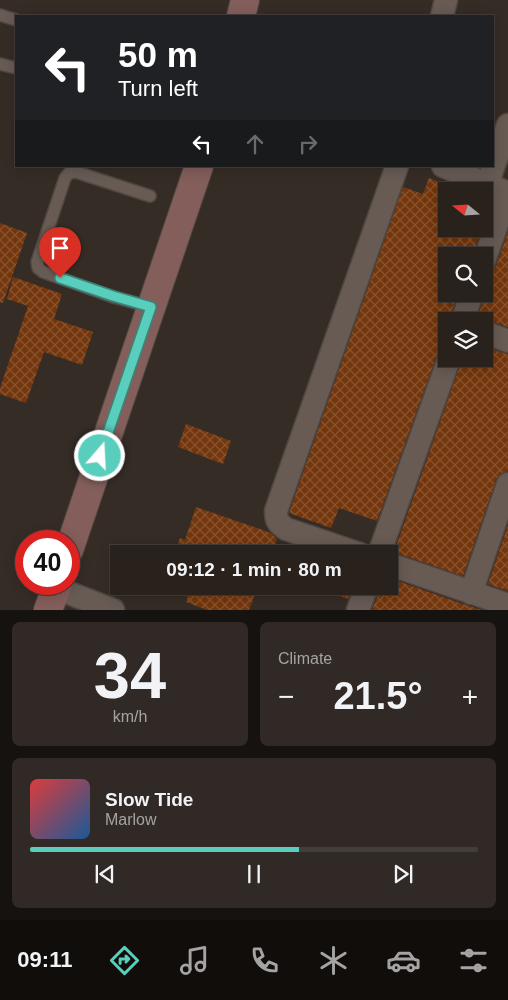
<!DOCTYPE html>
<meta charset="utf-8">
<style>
:root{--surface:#28211c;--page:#302925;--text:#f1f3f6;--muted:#a5a3a3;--line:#443e3b;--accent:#5acebc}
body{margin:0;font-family:Arial,sans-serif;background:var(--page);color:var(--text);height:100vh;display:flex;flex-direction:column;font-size:19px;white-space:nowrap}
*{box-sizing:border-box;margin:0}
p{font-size:16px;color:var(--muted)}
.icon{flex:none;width:28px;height:28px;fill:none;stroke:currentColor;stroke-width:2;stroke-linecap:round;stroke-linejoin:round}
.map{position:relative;height:610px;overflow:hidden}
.drawer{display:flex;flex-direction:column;gap:12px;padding:12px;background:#16120f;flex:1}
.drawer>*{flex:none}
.top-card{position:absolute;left:15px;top:15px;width:479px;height:152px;border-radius:0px;box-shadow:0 2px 12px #0003,0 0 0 1px var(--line);background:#202124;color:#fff;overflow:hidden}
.needle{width:32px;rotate:288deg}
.controls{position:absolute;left:438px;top:182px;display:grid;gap:10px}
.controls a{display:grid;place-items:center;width:55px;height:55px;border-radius:0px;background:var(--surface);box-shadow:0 2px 12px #0003,0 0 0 1px var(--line);font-size:25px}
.speed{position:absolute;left:15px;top:530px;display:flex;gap:10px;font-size:25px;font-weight:700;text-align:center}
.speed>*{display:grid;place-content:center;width:65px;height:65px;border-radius:50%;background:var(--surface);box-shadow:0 2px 12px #0003,0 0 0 1px var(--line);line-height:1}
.speed .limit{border:8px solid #d22;background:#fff;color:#111}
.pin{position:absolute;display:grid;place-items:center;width:42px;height:42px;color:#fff;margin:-51px -21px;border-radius:50% 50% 50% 0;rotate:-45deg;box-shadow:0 0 5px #0007}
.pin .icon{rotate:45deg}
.me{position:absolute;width:55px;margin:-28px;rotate:19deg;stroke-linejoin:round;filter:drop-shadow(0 0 4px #0008)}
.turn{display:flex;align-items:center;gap:18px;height:105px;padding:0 20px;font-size:22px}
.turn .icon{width:65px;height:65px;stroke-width:2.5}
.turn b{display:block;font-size:35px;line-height:42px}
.lanes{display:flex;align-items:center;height:48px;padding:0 20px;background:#0003;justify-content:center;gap:25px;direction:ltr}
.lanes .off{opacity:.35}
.big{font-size:38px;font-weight:700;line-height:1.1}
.drawer .tile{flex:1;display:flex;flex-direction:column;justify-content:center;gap:8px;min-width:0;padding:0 18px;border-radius:8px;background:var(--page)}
.drawer .dial{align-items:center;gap:0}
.dial b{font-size:65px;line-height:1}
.song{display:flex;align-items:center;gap:15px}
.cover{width:60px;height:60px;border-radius:8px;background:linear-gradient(135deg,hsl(0 70% 55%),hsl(210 70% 35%))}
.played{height:5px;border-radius:2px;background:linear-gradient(90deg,var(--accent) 60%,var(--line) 60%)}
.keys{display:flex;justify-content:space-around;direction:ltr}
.heat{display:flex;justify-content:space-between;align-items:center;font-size:28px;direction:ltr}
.drawer .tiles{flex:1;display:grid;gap:12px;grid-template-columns:1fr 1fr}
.tile:last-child{grid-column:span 2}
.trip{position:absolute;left:110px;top:545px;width:288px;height:50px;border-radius:0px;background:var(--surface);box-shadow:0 2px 12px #0003,0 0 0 1px var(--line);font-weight:700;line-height:50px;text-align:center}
.tabs{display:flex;height:80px;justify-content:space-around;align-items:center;background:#100d0b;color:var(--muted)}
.tabs .icon{width:35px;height:35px}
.tabs .current{color:var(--accent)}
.tabs b{font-size:22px;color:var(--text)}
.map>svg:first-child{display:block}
.building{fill:url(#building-cross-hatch)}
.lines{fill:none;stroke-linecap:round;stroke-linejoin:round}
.lane-casing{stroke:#4f4742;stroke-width:14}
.street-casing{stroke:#4f4742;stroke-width:25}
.secondary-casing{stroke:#4f4742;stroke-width:30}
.lane{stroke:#675b54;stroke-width:11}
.street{stroke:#675b54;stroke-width:22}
.secondary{stroke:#835e5b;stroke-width:28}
.route-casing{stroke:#3a867a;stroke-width:12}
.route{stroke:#5acebc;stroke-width:9}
</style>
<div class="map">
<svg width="508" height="610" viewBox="0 0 508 610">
<defs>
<pattern id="building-cross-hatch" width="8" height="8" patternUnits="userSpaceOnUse" patternTransform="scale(1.25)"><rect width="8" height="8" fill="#74360c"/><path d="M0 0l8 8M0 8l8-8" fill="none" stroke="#88532f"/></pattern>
</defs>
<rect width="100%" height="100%" fill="#362c26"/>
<!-- building -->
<path class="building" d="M429,178l24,9 -2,4h-5v38h35l-9,27h-26v38h12l-7,20 -5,-2v34l-6,3 -3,6 -60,166 -38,-13 -8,20 -42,-15 114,-326 20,7z
M0,223l27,10 -24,70 -3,-1z
M508,232v95l-20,-7 -6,-1 -6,2 8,-23v-24h3l5,-3 4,-5z
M13,277l49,17 -8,25 39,13 -11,33 -38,-13 -18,51 -26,-9v-6l28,-82 -21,-7z
M484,346l19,7 5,1v117l-8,3 -4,6 -33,96 -69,-24 67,-189 1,-4h22z
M186,424l45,17 -8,23 -45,-17z
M196,507l75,26 6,6 -5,15h-97l5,-16 5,2z
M508,525v66l-20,-7z
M389,578l77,27 16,5h-110l7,-19 1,-5h9z
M172,586h86l-9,24h-42l-21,-8 3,-9z
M319,586h34l-5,13 -29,-11z"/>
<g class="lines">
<defs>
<path id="lane" d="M0,15l16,5
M0,64l16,4
M150,196l-74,-24 -7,1 -4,5 -28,84 1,6 5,4 70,25 38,10"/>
<path id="street" d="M442,16l4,-16
M443,166l65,27
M487,185l21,-60
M484,261l24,-68
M462,321l10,-27
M484,332l24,9
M360,554l-74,-25c-8,-6 -10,-8 -10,-18l121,-345
M379,554l70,-195
M389,564l119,41
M56,588l57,22
M471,593l37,-109
M358,610l9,-24"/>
<path id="secondary" d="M241,16l4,-16
M69,550l130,-384
M48,610l10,-26"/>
</defs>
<!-- lane casing -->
<use href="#lane" class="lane-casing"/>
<!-- street casing -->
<use href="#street" class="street-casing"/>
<!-- secondary casing -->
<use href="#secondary" class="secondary-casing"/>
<!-- lane -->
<use href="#lane" class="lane"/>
<!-- street -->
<use href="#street" class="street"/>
<!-- secondary -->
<use href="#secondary" class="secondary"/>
</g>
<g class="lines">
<defs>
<path id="route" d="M60,278l53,18 38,11 -51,149"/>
</defs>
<!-- route casing -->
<use href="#route" class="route-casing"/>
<!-- route -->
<use href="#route" class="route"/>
</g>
</svg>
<div class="controls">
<a><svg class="needle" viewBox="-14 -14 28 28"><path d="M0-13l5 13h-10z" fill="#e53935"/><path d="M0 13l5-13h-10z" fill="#a5a3a3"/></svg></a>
<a><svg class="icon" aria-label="search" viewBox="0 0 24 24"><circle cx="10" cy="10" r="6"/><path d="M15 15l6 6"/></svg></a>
<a><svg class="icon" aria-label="layers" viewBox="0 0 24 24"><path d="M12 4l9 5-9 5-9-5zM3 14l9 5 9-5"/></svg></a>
</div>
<div class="speed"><div class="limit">40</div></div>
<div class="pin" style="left:60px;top:278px;background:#d93025"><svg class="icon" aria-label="arrive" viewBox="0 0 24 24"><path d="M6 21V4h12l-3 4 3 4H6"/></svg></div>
<svg class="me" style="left:100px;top:456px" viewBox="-20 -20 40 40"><circle r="17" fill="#5acebc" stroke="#fff" stroke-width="3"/><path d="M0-11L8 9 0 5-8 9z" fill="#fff"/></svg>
<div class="trip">09:12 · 1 min · 80 m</div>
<div class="top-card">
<div class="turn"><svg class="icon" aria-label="left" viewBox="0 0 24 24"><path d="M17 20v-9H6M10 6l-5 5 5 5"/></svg><div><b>50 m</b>Turn left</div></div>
<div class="lanes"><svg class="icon" aria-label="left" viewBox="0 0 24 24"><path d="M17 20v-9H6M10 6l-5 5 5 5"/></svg><svg class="icon off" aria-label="ahead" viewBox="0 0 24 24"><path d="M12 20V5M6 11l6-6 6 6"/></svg><svg class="icon off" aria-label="right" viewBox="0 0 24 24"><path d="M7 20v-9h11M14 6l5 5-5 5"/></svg></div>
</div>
</div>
<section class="drawer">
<div class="tiles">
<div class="tile dial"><b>34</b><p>km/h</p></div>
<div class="tile"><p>Climate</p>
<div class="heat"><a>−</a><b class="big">21.5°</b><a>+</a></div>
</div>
<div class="tile">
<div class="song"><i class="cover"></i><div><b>Slow Tide</b><p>Marlow</p></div></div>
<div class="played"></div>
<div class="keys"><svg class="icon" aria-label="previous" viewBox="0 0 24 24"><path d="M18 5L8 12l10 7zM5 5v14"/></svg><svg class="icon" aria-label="pause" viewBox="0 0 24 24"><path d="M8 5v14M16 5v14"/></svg><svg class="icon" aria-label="next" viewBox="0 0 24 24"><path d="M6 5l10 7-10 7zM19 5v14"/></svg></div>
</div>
</div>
</section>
<nav class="tabs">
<b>09:11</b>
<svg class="icon current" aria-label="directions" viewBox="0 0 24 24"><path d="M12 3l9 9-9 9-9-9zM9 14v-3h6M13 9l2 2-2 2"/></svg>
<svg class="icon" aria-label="music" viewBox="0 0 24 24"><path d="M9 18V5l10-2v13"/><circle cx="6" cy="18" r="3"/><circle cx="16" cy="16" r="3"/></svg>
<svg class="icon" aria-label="phone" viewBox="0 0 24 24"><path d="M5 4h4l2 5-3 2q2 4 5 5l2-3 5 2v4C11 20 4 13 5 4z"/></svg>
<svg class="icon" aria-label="climate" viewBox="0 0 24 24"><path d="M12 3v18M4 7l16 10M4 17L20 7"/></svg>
<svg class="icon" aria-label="car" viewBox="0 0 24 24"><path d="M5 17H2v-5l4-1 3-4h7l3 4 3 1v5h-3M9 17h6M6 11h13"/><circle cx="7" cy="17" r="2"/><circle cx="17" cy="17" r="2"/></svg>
<svg class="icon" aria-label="filters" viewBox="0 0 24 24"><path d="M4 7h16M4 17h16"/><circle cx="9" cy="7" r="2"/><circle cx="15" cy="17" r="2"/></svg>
</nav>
